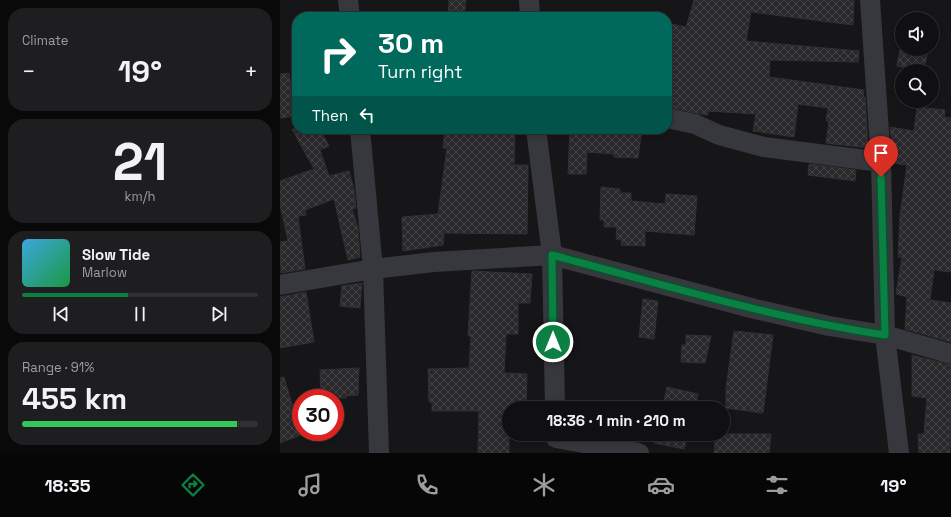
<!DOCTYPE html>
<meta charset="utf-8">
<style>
:root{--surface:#101012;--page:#1e1e20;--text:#f1f3f6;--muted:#9c9d9f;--line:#303032;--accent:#0b8043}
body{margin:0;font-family:"Space Grotesk",sans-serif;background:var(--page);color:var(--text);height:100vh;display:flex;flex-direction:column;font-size:15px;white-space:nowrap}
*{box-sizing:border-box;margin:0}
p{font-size:13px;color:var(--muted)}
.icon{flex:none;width:22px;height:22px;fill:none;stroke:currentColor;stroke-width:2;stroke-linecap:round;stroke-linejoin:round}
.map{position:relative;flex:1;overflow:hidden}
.side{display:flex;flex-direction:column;gap:8px;padding:8px;background:#09090a;width:280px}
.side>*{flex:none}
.banner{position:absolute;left:12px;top:12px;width:380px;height:122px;border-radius:16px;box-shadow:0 2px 6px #0003,0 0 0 1px var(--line);background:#00695c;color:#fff;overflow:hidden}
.fabs{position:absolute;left:615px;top:12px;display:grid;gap:8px}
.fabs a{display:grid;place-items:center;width:44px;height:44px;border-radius:50%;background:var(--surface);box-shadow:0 2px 6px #0003,0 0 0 1px var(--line);font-size:20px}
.speed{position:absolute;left:12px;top:389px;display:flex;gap:8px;font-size:20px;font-weight:700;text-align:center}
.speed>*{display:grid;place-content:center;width:52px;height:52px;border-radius:50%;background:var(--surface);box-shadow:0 2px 6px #0003,0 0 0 1px var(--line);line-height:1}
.speed .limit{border:6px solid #d22;background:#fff;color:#111}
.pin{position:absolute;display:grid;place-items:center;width:34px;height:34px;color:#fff;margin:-41px -17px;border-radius:50% 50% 50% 0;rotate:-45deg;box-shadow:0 0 4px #0007}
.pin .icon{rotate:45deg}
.me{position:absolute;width:44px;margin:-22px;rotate:0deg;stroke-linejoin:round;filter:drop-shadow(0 0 3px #0008)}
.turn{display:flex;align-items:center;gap:14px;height:84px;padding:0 20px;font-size:18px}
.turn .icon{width:52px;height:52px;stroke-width:2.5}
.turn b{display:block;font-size:28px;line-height:34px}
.then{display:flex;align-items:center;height:38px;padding:0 20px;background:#0003;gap:8px;font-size:15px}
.big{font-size:30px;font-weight:600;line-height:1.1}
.side .card{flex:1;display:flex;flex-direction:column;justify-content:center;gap:6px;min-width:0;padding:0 14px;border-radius:16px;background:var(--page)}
.side .dial{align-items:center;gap:0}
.dial b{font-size:52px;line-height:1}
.song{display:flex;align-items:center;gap:12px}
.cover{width:48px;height:48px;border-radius:6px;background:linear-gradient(135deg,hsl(200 70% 55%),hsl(140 70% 35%))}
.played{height:4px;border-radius:2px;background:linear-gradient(90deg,var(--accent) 45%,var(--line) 45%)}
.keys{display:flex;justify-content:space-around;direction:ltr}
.heat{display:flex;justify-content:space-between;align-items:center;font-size:22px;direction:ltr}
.charge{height:6px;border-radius:3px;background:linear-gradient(90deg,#34c759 91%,var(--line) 0)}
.trip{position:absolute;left:222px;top:401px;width:228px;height:40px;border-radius:20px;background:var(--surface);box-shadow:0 2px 6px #0003,0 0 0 1px var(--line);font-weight:600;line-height:40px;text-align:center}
.dock{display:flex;height:64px;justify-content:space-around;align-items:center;background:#060607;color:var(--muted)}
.dock .icon{width:28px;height:28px}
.dock .current{color:var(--accent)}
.dock b{font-size:18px;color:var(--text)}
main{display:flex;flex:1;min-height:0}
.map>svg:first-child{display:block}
.building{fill:url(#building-cross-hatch);stroke:#303034}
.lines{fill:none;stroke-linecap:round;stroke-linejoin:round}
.street{stroke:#37383d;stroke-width:20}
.route-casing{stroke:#07532c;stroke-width:10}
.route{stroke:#0b8043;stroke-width:7}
</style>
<main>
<section class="side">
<div class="card"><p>Climate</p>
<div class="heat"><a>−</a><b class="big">19°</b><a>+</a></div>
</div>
<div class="card dial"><b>21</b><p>km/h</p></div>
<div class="card">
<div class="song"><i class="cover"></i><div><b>Slow Tide</b><p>Marlow</p></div></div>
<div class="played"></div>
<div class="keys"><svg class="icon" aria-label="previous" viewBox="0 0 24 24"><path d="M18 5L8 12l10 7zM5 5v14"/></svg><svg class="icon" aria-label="pause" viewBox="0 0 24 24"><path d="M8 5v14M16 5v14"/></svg><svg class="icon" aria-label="next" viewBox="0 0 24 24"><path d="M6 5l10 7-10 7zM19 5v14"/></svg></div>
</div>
<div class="card"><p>Range · 91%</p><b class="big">455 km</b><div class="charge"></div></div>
</section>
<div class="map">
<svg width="671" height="453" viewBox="0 0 671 453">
<defs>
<pattern id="building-cross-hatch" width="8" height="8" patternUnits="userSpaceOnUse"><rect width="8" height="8" fill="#29292c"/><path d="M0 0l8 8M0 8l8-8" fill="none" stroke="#454548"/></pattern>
</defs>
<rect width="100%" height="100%" fill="#161618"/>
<!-- building -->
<path class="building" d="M169,0h17l-2,17h-16z
M414,0h160l-1,25 -102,-13 -5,29 113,10 -1,11 -88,-2 -1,17 95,13 -1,7h2l3,51 -42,-5 3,-22h-3l2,-13 -30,-4 -4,33 -41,-6 3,-17 -48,-3v4l-7,-1 -34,-7v-84l19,4z
M620,49h28l-4,22 -27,-5z
M9,73l6,43 -15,2v-44z
M637,107l28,3 -1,7 7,1v154l-17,-2 -4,30 21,3v39l-46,-13 2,-32 -11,-3 6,-37h-4l2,-42 7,-50 -14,-2v-12l-3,-24 24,4z
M12,129h28l9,17 -9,4 9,26 20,-5 5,18 2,19 -4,1 6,19 2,29 -12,3 -14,-61 -29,11 1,5 -8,1 7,53 -24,4 -1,-31 8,-1 -8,-36v-24l34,-12z
M165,129h70l-1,36h14l-1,69 -83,-1 -1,12 -40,6 -1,-34 36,-3 9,-66h-4z
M290,129h72l-4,29 -24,-1v-3l-27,-2 -1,22h-18z
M529,164l47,6 -1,11 -47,-6z
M321,187l19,2v4h11v8l34,3 1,-10 31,2 -3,39 -49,-4v15l-24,-1 1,-5 -6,-1 1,-12h-13v-7h-4z
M192,271l60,3 -2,29h-12v31h-12l-2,39 23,1 -1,34h-17v45h-31l1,-42h-47v-9h-3l-1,-33 41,-1 2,-32h-3z
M82,283l-2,25 -20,-2 2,-20z
M26,292l8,50 -34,6v-51z
M363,299l15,2 -4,38 -15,-2z
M454,331l39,4 -10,78 -37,-5v-20z
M406,335l25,1 -6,27 -24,-1 1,-17h4z
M632,355l39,10 -1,88h-31l-1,-19h6l3,-36 -15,-2z
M79,368l-1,27 -12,1v2h-25l-1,-28z
M4,377l13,44 4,1v13l-21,8v-65z
M387,387l31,7 -3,14h-47l1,-7 14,4z
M376,434h32l-4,15 -30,-6z
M436,434h55l-2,19h-55z"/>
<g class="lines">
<!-- street -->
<path class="street" d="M68,0l2,17
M249,0l1,17
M590,0l11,162 4,173 14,118
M387,118l28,6 24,11 45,12 117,15
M80,129l13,140 6,184
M256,129l16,126 3,153
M0,285l93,-16 61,-7 118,-7 203,54 74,17 56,9 66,19
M276,438l83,15"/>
</g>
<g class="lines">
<defs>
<path id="route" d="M273,342l-1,-87c110,29 220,63 333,80l-4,-158"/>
</defs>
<!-- route casing -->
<use href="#route" class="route-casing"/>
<!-- route -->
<use href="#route" class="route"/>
</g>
</svg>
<div class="fabs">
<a><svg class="icon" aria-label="sound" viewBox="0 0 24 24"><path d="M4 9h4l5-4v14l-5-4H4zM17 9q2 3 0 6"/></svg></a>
<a><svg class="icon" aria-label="search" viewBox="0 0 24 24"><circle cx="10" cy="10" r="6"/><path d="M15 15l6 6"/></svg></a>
</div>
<div class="speed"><div class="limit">30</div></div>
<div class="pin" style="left:601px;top:177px;background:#d93025"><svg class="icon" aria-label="arrive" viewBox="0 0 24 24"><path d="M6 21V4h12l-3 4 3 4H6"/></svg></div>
<svg class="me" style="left:273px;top:342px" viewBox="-20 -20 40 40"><circle r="17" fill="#0b8043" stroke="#fff" stroke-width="3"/><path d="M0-11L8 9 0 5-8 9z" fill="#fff"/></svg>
<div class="trip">18:36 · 1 min · 210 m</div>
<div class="banner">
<div class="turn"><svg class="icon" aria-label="right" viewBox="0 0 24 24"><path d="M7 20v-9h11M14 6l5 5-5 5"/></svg><div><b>30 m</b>Turn right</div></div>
<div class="then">Then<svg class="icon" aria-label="left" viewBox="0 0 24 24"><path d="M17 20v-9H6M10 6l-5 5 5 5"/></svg></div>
</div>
</div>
</main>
<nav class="dock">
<b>18:35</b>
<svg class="icon current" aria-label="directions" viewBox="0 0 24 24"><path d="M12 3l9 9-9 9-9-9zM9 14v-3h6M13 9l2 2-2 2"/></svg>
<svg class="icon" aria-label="music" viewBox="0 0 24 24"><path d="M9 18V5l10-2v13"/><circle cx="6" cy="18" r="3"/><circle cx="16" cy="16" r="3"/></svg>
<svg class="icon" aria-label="phone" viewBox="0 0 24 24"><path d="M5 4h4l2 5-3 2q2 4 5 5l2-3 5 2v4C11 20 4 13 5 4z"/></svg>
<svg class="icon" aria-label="climate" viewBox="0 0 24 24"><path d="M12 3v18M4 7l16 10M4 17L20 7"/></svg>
<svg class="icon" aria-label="car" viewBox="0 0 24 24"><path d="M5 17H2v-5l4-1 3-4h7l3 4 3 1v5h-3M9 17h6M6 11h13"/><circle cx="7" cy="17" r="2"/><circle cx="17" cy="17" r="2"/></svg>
<svg class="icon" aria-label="filters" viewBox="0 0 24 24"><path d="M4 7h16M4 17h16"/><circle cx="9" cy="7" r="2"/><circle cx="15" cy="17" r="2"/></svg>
<b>19°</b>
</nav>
